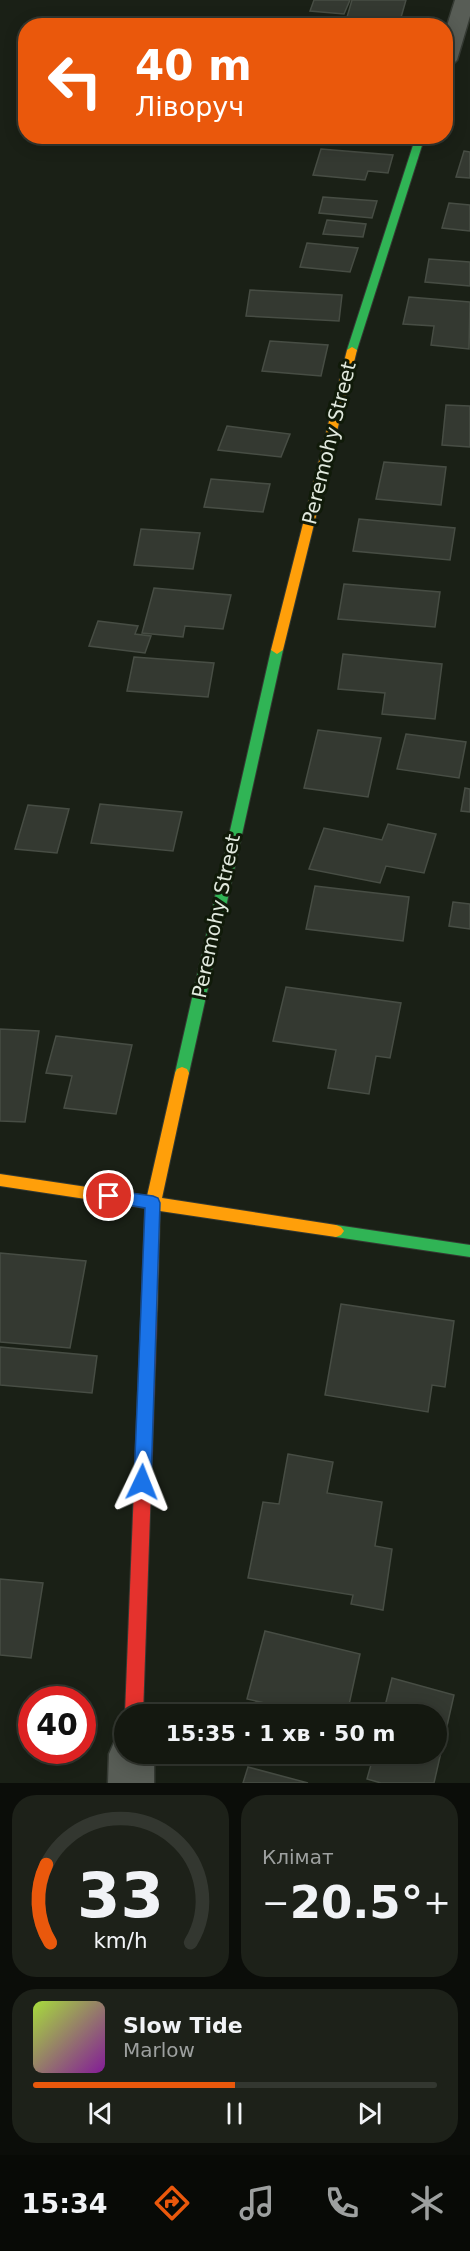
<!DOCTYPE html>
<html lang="uk">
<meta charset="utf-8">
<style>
:root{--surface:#141810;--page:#1d2119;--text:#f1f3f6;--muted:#9da09f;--line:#333730;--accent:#ea580c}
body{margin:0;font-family:"DejaVu Sans",sans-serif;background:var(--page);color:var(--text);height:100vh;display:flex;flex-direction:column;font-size:22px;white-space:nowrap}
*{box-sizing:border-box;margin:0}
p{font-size:20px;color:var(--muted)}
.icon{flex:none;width:33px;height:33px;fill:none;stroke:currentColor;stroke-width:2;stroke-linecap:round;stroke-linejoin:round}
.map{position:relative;height:1783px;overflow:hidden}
.sheet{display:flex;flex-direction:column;gap:12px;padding:12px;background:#0b0d09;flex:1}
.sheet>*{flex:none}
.top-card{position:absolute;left:18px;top:18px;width:435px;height:126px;border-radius:24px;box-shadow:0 3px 15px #0003,0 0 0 2px var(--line);background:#ea580c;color:#fff;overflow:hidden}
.speed{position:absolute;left:18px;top:1686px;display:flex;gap:12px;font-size:30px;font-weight:700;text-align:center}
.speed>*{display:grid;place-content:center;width:78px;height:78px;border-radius:50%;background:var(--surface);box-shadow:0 3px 15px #0003,0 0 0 2px var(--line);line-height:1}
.speed .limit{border:9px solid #d22;background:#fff;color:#111}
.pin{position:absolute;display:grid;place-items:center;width:51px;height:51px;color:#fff;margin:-26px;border:3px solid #fff;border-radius:50%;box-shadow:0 2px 6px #0007}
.me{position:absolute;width:66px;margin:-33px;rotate:2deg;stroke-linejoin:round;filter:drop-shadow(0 0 4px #0008)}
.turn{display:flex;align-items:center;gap:21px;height:126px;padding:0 18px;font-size:27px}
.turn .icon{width:78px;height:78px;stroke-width:2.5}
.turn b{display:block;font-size:42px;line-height:51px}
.big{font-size:45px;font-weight:700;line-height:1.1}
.sheet .widget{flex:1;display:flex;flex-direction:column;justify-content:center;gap:9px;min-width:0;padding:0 21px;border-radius:24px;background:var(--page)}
.sheet .dial{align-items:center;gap:0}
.dial svg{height:156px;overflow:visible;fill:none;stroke:var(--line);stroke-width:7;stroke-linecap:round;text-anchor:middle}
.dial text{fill:var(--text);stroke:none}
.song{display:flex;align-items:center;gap:18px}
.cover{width:72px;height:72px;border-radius:9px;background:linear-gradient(135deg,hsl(80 70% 55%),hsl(290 70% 35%))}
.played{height:6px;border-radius:3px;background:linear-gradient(90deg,var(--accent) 50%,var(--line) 50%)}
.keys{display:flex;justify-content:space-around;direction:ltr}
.heat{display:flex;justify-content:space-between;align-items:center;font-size:33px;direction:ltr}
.sheet .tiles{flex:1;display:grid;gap:12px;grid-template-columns:1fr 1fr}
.widget:last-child{grid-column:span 2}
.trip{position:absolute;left:114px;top:1704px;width:333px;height:60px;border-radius:30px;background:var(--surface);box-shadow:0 3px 15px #0003,0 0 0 2px var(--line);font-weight:700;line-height:60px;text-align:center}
.tabs{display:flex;height:96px;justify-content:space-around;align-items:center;background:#080a06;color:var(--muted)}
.tabs .icon{width:42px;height:42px}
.tabs .selected{color:var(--accent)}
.tabs b{font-size:27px;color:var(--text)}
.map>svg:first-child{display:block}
.building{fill:#343931;stroke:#474d44;stroke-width:1.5}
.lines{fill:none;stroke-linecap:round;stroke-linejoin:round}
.street-casing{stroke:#353a33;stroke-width:3}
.fast-casing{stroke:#353a33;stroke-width:2}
.slow-casing{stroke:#353a33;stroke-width:2}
.jam-casing{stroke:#353a33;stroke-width:2}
.street{fill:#585d56;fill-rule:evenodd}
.fast{fill:#30b455;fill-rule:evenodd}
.slow{fill:#ff9f0a;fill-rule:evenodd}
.jam{fill:#e5322d;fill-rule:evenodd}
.route{fill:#1a73e8;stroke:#114b97;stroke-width:1.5}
.labels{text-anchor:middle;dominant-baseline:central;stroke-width:6;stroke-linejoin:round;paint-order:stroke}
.street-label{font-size:20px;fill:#e1e9de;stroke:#101a09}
</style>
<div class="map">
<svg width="470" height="1783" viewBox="0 0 470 1783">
<rect width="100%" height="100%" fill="#1a2016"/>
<!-- building -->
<path class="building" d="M314,0h36l-6,14 -34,-3z
M352,0h54l-6,21 -53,-4z
M321,149l72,6 -5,18 -20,-2 -3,9 -52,-5z
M464,151l6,1v26l-14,-1z
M323,197l54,4 -5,17 -53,-5z
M449,203l21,2v26l-28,-3z
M327,220l39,4 -3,13 -40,-3z
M307,243l51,5 -8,24 -50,-5z
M429,259l41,3v24l-45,-4z
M250,290l92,5 -3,26 -93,-5z
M409,297l61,5 -1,47 -38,-4 3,-19 -31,-2z
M270,341l58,4 -7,31 -59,-5z
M446,405l24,1v41l-28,-2z
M227,426l63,8 -9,23 -63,-7z
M384,462l62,5 -5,38 -65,-6z
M211,479l59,5 -7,28 -59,-5z
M359,519l96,9 -5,32 -97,-9z
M141,529l59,4 -7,36 -59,-4z
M344,584l96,8 -5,35 -97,-8z
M154,588l77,7 -8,34 -38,-3 -2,11 -41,-4z
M98,621l40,5 -3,8 16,2 -6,17 -56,-7z
M343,654l99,10 -7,55 -53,-5 3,-21 -47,-4z
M134,657l80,6 -6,34 -81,-6z
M318,730l63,8 -13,59 -64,-9z
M406,734l60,8 -7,36 -62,-9z
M465,788l5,1v23l-9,-1z
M100,804l82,8 -9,39 -82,-8z
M28,805l41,4 -12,44 -42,-4z
M388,824l48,10 -12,39 -38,-7 -6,17 -71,-14 15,-41 58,12z
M315,886l94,11 -6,44 -97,-12z
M453,902l17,2v25l-21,-3z
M286,987l115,16 -11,55 -14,-2 -7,38 -41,-6 8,-38 -63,-9z
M0,1029l39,2 -14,91 -25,-1z
M56,1036l76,9 -16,69 -52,-6 8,-32 -26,-3z
M0,1253l86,8 -16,87 -70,-6z
M341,1304l113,17 -9,66 -13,-2 -4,27 -103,-17z
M0,1347l97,9 -5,37 -92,-8z
M288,1454l45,8 -6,31 55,9 -7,44 17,3 -9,61 -32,-6 2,-9 -105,-17 15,-76 16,2z
M0,1579l43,4 -12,75 -31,-3z
M265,1631l95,23 -13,60h-35l-65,-15z
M392,1678l62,17 -20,88h-53l-14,-4 7,-25h62v-40h-53z
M248,1767l60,16h-65z"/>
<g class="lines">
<defs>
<path id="street" d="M455,0h15v16l-13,44 -4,4 -7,2v-37z
M124,1735v19h30v29h-46l1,-29 7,-16z"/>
<path id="fast" d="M416,136h9l-68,214 -1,2h-8l-1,-2z
M277,646l6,4 -94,423 -2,4h-10l-2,-4 96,-423z
M336,1225l134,20v12l-134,-20 -5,-2 -3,-4 3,-4z"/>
<path id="slow" d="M352,347l5,3 -74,300 -6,4 -6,-4 76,-300z
M182,1067l5,2 2,4 -27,125 174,27 5,2 3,4 -3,4 -5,2 -176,-26 -3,103 -2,5 -6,2 -6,-2 -2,-5 4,-106 -145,-22v-12l147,22 28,-123 2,-4z"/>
<path id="jam" d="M149,1307l6,2 2,5 -14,400h-18l16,-400 2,-5z"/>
</defs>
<!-- street casing -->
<use href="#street" class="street-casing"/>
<!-- fast casing -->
<use href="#fast" class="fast-casing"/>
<!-- slow casing -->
<use href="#slow" class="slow-casing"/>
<!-- jam casing -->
<use href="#jam" class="jam-casing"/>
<!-- street -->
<use href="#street" class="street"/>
<!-- fast -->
<use href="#fast" class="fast"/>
<!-- slow -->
<use href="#slow" class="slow"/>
<!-- jam -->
<use href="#jam" class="jam"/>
</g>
<!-- route -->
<path class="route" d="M109,1190l44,6 5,2 2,5 -9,279 -2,5 -7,2 -6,-2 -2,-5 11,-274 -41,-7 -3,-5 3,-4z"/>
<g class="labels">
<!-- street labels -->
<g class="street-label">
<text transform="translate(329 443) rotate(-76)">Peremohy Street</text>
<text transform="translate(216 916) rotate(-78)">Peremohy Street</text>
</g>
</g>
</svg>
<div class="speed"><div class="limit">40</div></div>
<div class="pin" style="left:109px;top:1196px;background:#d93025"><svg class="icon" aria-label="arrive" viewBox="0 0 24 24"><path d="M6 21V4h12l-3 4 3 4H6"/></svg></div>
<svg class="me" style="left:142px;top:1482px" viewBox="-20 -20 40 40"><path d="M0-17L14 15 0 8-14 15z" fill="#1a73e8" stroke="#fff" stroke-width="4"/></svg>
<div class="trip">15:35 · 1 хв · 50 m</div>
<div class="top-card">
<div class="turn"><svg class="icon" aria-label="left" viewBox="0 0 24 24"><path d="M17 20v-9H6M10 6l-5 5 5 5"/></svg><div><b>40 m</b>Ліворуч</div></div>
</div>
</div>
<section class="sheet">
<div class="tiles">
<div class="widget dial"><svg viewBox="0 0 100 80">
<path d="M14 69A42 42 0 1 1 86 69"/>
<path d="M14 69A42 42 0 0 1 12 29" stroke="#ea580c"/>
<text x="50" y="56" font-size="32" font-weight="700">33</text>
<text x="50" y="72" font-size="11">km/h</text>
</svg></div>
<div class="widget"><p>Клімат</p>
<div class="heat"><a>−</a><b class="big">20.5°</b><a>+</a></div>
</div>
<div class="widget">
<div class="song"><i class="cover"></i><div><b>Slow Tide</b><p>Marlow</p></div></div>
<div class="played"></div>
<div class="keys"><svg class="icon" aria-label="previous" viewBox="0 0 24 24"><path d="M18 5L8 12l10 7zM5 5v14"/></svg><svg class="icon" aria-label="pause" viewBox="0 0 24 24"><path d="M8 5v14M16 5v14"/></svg><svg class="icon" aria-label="next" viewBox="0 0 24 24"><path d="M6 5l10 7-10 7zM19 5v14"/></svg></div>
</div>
</div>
</section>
<nav class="tabs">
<b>15:34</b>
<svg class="icon selected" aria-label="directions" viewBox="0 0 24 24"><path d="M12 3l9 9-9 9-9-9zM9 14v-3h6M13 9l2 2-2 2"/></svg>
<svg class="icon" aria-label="music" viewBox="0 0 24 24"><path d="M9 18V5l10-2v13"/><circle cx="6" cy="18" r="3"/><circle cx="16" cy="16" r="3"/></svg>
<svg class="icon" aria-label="phone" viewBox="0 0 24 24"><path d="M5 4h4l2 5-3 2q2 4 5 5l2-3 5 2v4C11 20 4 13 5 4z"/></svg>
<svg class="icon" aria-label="climate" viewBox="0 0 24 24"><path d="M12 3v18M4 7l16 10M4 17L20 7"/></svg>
</nav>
